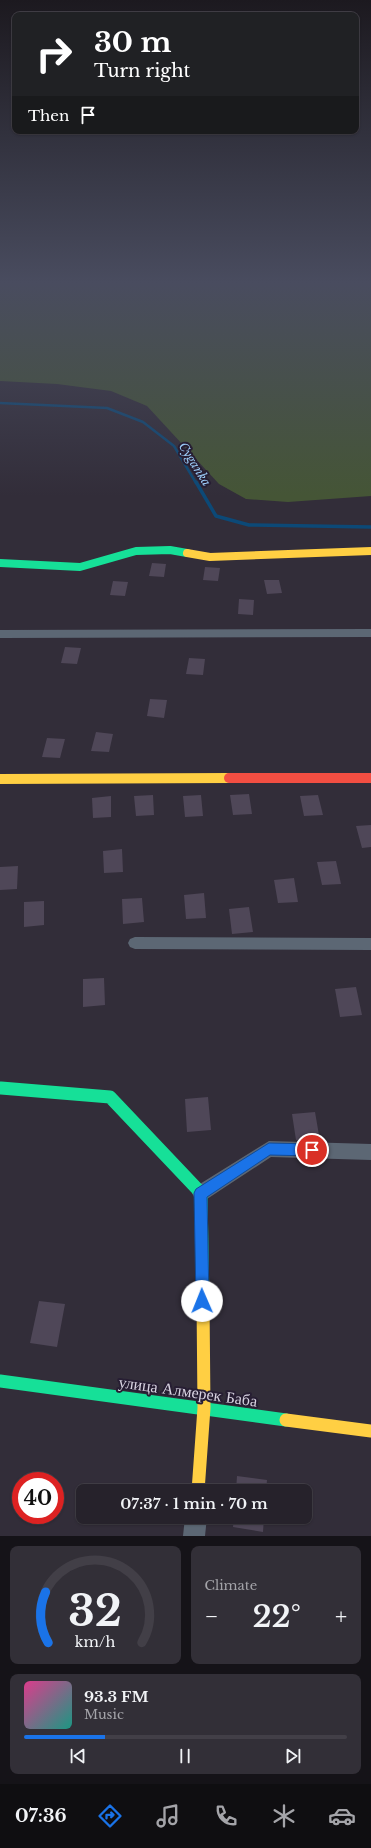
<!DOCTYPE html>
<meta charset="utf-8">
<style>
:root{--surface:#26222b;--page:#322f37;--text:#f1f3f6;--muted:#a4a4a9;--line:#423f47;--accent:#1a73e8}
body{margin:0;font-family:"Libre Baskerville",serif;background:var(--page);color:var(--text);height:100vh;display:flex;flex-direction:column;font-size:15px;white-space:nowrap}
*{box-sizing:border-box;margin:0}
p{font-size:13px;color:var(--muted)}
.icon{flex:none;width:22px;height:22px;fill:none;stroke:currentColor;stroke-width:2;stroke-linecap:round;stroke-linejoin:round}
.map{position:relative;height:1536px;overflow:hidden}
.details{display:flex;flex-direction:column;gap:10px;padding:10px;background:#151318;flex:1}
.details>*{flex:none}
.banner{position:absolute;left:12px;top:12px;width:347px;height:122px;border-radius:8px;box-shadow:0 1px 3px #0004,0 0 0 1px var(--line);background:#202124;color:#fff;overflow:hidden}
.speed{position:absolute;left:12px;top:1472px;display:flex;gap:8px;font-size:20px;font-weight:700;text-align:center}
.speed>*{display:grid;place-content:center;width:52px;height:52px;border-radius:50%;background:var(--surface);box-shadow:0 1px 3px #0004,0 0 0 1px var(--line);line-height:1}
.speed .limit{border:6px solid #d22;background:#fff;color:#111}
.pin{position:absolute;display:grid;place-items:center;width:34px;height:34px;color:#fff;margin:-17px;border:2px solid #fff;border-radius:50%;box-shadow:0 1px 4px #0007}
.me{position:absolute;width:44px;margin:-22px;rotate:359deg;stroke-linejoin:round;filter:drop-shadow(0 0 3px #0008)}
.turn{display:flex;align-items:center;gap:14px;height:84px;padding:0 16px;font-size:18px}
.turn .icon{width:52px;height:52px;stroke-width:2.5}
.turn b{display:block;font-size:28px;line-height:34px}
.then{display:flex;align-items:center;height:38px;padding:0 16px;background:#0003;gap:8px;font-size:15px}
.big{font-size:30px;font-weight:600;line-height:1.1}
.details .card{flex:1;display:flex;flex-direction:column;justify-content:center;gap:6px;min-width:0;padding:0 14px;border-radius:8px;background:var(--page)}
.details .dial{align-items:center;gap:0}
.dial svg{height:104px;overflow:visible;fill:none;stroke:var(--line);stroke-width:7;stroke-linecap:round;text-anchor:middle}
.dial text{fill:var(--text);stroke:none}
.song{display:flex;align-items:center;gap:12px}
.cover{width:48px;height:48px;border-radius:6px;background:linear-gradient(135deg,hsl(330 70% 55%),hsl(170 70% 35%))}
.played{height:4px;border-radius:2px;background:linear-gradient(90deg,var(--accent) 25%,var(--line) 25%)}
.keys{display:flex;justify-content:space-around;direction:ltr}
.heat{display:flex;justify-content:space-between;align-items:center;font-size:22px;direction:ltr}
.details .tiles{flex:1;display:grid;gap:10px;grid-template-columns:1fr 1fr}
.card:last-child{grid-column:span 2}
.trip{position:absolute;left:76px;top:1484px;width:236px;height:40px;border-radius:8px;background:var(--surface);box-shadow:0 1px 3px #0004,0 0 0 1px var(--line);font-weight:600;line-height:40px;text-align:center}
.menu{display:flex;height:64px;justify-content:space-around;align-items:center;background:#0f0e11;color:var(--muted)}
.menu .icon{width:28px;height:28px}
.menu .selected{color:var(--accent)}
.menu b{font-size:18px;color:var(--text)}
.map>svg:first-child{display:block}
.green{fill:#455536}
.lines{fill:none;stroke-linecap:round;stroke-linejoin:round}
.stream-far1{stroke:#0c4977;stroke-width:2.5}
.stream{stroke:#0c4977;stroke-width:3.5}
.building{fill:#4f4758}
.street{fill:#5c6774;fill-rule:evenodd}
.fast-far2{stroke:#16e098;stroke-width:8}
.fast-far1{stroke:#16e098;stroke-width:10}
.fast{stroke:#16e098;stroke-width:13}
.slow-far2{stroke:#ffcf43;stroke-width:8}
.slow-far1{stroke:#ffcf43;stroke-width:10}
.slow{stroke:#ffcf43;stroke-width:13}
.jam{stroke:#f24e42;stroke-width:10}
.route{fill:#1a73e8;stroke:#114b97}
.labels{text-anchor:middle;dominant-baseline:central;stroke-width:4;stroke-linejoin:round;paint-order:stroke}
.far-water-label{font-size:12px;font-style:italic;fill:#9ac9f5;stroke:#271e33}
.near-street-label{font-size:16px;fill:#d8d3e1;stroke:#271e33}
</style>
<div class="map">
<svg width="371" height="1536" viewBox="0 0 371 1536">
<rect width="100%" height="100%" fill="#322d39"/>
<!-- green -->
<path class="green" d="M0,281h371v215l-83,6 -42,-3 -27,-15 -72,-78 -36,-15 -54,-7 -57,-3z"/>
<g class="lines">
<!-- stream-far1 -->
<path class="stream-far1" d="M0,403l107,5 36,14 31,24 22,37"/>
<!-- stream -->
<path class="stream" d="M196,482l20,34 33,9 122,2"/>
</g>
<!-- building -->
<path class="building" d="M152,563l14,1 -2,13 -15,-1z
M205,567l15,1 -2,13 -15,-1z
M264,580h15l3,13 -15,1z
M113,581l15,1 -3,14 -15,-1z
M239,599l15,1 -1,15 -15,-1z
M65,647l16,1 -4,16 -16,-1z
M189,658l16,1 -2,16 -17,-1z
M150,699l17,1 -3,18 -17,-2z
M96,732l17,2 -4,18 -18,-1z
M47,738l18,1 -5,19 -18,-1z
M249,794l3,20 -19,1 -3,-20z
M153,795l1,20 -18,1 -2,-20z
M201,795l2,21 -18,1 -2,-21z
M318,795l5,20 -19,1 -4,-20z
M111,796v21l-18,1 -1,-20z
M371,825v22l-9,1 -6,-22z
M122,849l1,23 -19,1 -1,-22z
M336,861l5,23 -19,1 -5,-23z
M18,866l-1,23 -17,1v-23z
M294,878l4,24 -20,1 -4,-23z
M204,893l2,25 -20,1 -2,-24z
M142,898l2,24 -21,2 -1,-25z
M44,901v24l-20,2v-25z
M249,907l4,25 -21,2 -3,-25z
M104,978l1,27 -22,2v-28z
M356,987l6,28 -22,2 -5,-28z
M208,1097l3,33 -24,2 -2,-33z
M315,1112l5,29 -24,-1 -4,-26z
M39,1301l26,3 -8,43 -27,-4z
M237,1476l30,4 -1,11h-30z
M234,1517h30l-1,15 -30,-5z"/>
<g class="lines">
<!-- street -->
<path class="street" d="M371,629v8l-371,1v-8z
M135,937l236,1v12l-236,-1 -5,-2 -2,-4 2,-4z
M269,1141l102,3v16l-100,-3 -64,42 -6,3 -6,-3 -3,-6 3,-6z
M185,1517h22l-2,19h-22z"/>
<!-- fast-far2 -->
<path class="fast-far2" d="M0,563l80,4 56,-16 34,-1 17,3"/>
<!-- fast-far1 -->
<path class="fast-far1" d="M0,1088l13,1"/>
<!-- fast -->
<path class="fast" d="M1,1088l109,9 91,96 2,108
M0,1381l286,39"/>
<!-- slow-far2 -->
<path class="slow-far2" d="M187,553l23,4 161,-6"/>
<!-- slow-far1 -->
<path class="slow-far1" d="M0,779l229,-1"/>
<!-- slow -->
<path class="slow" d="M286,1420l85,11
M198,1491l6,-83 -1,-107"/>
<!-- jam -->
<path class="jam" d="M229,778h142"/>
</g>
<!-- sky -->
<linearGradient id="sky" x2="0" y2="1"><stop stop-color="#1c191f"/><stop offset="0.57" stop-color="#494c5f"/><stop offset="1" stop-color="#494c5f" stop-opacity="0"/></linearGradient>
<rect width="371" height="496" fill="url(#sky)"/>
<!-- route -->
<path class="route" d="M269,1143l43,1 5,2 2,4 -2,4 -5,2 -42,-1 -63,42 2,104 -2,5 -5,2 -4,-2 -2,-5 -2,-108 2,-4z"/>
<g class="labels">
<!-- far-water labels -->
<g class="far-water-label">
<text transform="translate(195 464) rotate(58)">Cyganka</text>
</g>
<!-- near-street labels -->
<g class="near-street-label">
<text transform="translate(188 1391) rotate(8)">улица Алмерек Баба</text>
</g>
</g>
</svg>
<div class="speed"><div class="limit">40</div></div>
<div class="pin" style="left:312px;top:1150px;background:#d93025"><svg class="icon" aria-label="arrive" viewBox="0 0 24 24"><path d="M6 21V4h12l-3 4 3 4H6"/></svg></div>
<svg class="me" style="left:202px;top:1301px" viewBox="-20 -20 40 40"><circle r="19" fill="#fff"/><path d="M0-13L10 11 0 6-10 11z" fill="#1a73e8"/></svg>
<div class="trip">07:37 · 1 min · 70 m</div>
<div class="banner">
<div class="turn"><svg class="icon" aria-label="right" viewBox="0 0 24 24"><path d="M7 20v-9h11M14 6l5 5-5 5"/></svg><div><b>30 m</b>Turn right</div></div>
<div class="then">Then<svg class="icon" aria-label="arrive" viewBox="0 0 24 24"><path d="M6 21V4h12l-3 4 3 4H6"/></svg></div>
</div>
</div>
<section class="details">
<div class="tiles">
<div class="card dial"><svg viewBox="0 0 100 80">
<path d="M14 69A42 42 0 1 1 86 69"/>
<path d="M14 69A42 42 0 0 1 12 30" stroke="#1a73e8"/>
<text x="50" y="56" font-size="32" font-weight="700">32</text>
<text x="50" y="72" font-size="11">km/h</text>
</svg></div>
<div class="card"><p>Climate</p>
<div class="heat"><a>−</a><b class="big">22°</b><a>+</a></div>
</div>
<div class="card">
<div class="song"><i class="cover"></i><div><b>93.3 FM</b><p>Music</p></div></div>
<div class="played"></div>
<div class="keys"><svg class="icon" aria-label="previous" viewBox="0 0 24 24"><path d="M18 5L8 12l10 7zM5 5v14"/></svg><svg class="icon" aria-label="pause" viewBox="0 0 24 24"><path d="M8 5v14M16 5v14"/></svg><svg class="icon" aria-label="next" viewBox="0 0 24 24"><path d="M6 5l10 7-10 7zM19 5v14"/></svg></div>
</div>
</div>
</section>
<nav class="menu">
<b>07:36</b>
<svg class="icon selected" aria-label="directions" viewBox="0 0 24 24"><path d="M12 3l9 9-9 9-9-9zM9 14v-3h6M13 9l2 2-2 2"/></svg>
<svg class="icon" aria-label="music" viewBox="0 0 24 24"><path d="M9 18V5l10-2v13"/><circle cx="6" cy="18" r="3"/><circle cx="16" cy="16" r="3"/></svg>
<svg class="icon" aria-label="phone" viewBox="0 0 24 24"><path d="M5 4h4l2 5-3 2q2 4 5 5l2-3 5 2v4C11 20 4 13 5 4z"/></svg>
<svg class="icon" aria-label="climate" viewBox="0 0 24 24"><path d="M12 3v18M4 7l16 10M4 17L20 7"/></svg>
<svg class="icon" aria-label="car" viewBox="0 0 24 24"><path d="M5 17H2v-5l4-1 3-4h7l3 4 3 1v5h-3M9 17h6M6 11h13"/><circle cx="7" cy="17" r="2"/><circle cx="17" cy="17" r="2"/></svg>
</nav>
